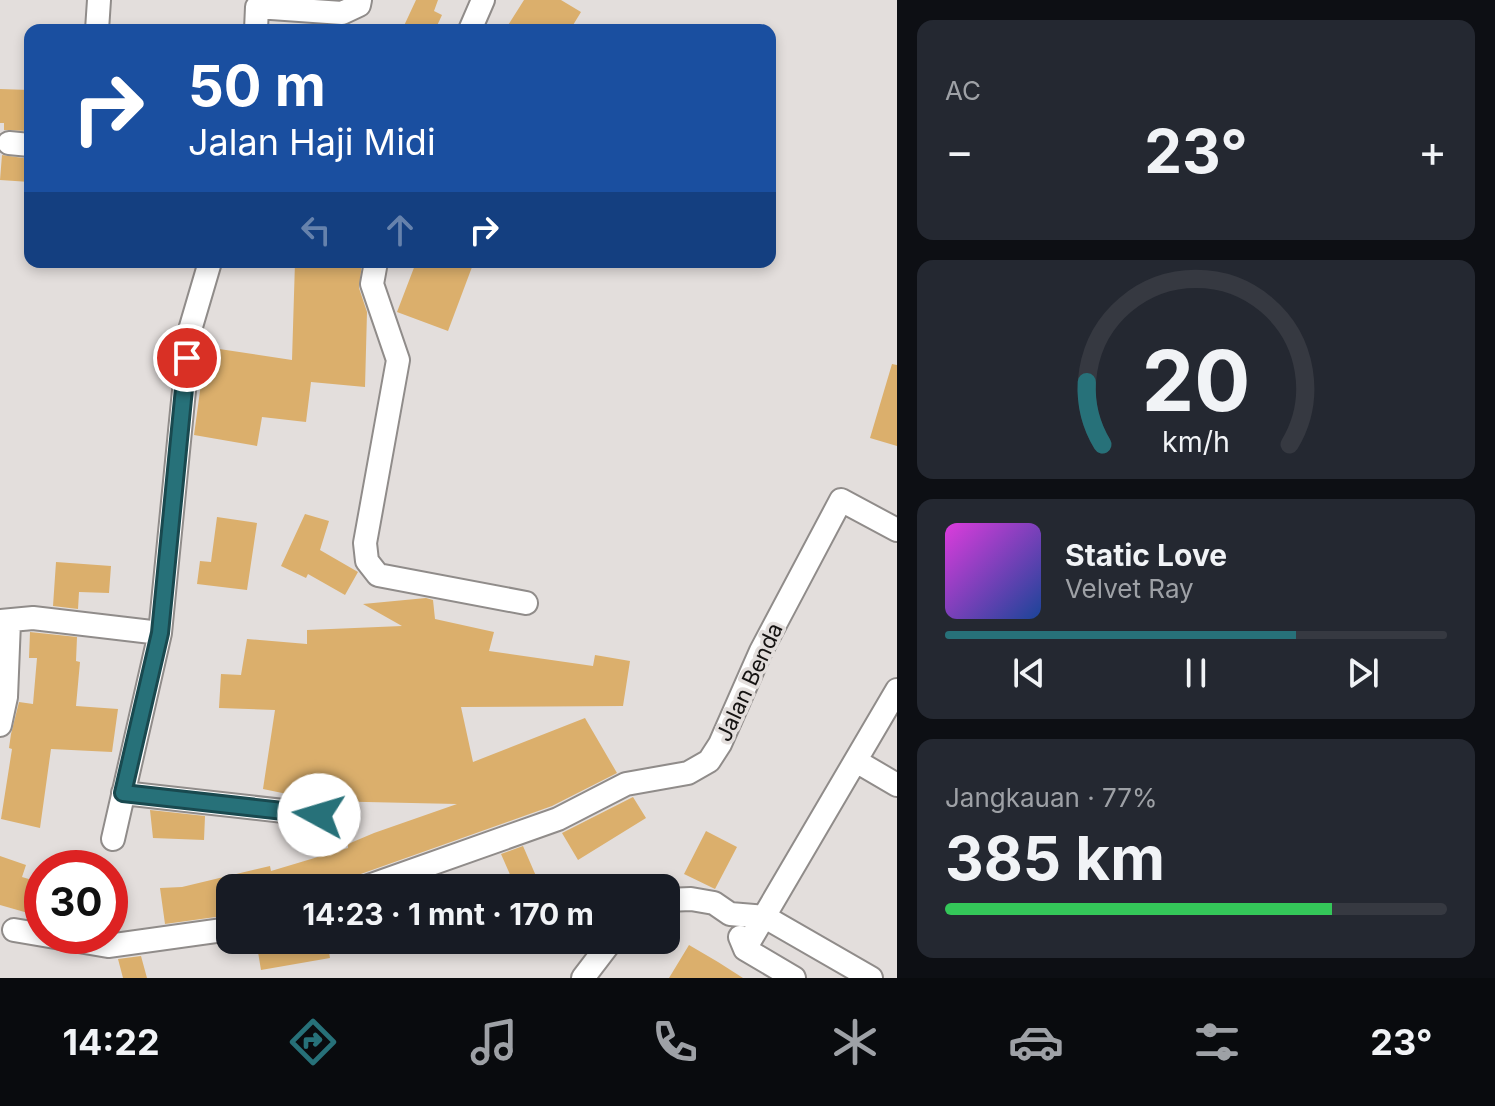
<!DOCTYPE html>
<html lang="id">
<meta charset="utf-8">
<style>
:root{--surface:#171b24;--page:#242831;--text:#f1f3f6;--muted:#9ea1a6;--line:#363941;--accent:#277179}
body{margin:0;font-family:Inter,sans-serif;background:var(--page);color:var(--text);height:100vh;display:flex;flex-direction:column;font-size:30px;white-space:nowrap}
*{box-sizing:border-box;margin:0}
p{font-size:26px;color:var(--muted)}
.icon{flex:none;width:44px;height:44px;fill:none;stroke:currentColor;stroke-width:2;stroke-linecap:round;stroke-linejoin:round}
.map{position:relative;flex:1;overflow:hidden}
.drawer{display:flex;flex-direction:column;gap:20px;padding:20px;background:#0d0f14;width:598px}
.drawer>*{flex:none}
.top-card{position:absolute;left:24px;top:24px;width:752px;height:244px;border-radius:16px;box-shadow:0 4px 12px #0003;background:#1a4fa0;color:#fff;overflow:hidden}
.speed{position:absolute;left:24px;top:850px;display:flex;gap:16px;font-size:40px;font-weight:700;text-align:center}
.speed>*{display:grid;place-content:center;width:104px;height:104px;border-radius:50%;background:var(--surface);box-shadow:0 4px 12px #0003;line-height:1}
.speed .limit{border:12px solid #d22;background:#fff;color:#111}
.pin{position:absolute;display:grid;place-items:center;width:68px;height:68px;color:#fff;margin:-34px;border:4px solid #fff;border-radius:50%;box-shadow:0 2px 8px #0007}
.me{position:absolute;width:88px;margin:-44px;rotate:276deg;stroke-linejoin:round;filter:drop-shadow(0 0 6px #0008)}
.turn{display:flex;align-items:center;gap:28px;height:168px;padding:0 32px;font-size:36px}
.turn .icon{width:104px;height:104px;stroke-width:2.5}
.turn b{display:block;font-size:56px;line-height:68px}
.lanes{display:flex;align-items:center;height:76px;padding:0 32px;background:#0003;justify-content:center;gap:40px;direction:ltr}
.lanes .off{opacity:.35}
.big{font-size:60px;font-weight:700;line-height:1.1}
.drawer .widget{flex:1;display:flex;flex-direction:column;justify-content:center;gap:12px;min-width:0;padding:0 28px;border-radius:16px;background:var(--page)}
.drawer .dial{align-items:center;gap:0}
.dial svg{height:208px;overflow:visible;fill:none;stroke:var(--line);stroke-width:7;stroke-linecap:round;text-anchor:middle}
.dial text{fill:var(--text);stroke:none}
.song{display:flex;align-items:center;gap:24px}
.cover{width:96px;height:96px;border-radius:12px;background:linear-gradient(135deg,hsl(300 70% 55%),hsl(220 70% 35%))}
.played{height:8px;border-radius:4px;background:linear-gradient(90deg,var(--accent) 70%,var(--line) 70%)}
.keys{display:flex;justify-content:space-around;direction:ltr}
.heat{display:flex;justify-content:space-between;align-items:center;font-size:44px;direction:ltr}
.charge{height:12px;border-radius:6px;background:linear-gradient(90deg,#34c759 77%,var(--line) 0)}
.trip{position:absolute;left:216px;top:874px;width:464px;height:80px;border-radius:16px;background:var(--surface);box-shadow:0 4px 12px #0003;font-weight:700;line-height:80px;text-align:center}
.tabs{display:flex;height:128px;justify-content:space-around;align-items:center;background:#090b0e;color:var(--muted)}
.tabs .icon{width:56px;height:56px}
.tabs .on{color:var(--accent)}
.tabs b{font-size:36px;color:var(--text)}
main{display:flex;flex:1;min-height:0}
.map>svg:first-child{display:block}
.building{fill:#dbaf6c}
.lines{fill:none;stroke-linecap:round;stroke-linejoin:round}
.street-casing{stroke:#908c8a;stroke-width:26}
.street{stroke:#fff;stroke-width:22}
.route-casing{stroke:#19494f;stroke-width:20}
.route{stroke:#277179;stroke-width:14}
.labels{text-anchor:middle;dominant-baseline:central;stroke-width:7;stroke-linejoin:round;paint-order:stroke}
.street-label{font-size:22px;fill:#151312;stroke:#e3dedc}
</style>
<main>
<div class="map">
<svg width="897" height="978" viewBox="0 0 897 978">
<rect width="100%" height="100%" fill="#e3dedc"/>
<!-- building -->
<path class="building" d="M416,0h22l-4,11 8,4 -7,15h-33z
M524,0h37l20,12 -11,18h-65z
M0,89l30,1v41l-26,-1v-7h-4z
M2,155l28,4v23l-30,-2z
M295,262l67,1 -3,25 8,24 -2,75 -54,-5 -5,40 -44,-5 -5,29 -63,-11 12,-88 86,13z
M415,265l57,2 -24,64 -51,-19z
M892,364l5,1v81l-27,-8z
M305,514l24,7 -9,29 38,22 -13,23 -37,-21 -2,4 -25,-12z
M217,517l40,6 -10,67 -50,-6 3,-23 11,1z
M56,562l55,4 -2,27 -30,-1 -1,17 -25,-3z
M426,598l7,2 2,19 59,13 -5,19 104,15 2,-11 35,6 -7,45 -162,1 12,55 112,-44 32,55 -65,33 -194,69 -10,13h-118v27l-65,9 -5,-36 22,-1 88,-21 1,5 77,-23v-4l26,-11 83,-29 -136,-3 -58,-12 12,-79 -56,-2 2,-34 20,1 6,-36 60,5v-14l95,-4 -39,-22z
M30,632l47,5 -1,24 4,1 -4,44 42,3 -6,43 -61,-3 -11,79 -39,-9 11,-70 -3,-1 2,-14 8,-32 14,2 4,-46h-8z
M633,797l13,21 -68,42 -16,-27z
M150,810l55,6 -1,24 -51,-2z
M706,831l31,16 -22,42 -31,-15z
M523,846l13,30 -21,10 -14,-32z
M0,856l26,9 -4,12 20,6v34l-42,-12z
M256,940h71l3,18 -69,12z
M689,945l29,17 25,16h-74z
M141,956l6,22h-24l-5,-19z"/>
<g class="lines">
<defs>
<path id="street" d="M97,30l2,-30
M256,30l1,-23 85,6 17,-8 1,-5
M470,30l13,-30
M9,143l21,2
M376,262l-4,22 26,76 -33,183 2,18 11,14 148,28
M0,621l33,-3 127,15
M0,725l6,-28 3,-75
M856,761l41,24
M123,793l196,22
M113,839l47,-206 30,-303 20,-68
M363,888l195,-69 68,-35 62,-11 21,-12 11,-17 41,-93 80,-151 56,30
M666,900l25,-1 23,4 16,11 35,3 106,61
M14,930l94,16 122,-17
M740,937l5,12 49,29
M745,949l152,-259
M583,978l29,-38"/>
</defs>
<!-- street casing -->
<use href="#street" class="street-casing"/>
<!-- street -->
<use href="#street" class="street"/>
</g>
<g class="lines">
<defs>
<path id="route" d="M187,358l-27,275 -37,160 196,22"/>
</defs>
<!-- route casing -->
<use href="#route" class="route-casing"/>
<!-- route -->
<use href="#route" class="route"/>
</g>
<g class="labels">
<!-- street labels -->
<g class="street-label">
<text transform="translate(749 682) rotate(-65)">Jalan Benda</text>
</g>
</g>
</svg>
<div class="speed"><div class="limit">30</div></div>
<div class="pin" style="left:187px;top:358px;background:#d93025"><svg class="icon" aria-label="arrive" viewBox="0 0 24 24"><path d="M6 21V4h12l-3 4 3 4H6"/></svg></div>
<svg class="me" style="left:319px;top:815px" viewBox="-20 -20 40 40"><circle r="19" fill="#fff"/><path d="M0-13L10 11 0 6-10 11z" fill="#277179"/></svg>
<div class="trip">14:23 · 1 mnt · 170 m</div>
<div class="top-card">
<div class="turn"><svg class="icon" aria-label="right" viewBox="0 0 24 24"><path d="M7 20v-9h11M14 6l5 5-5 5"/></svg><div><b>50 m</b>Jalan Haji Midi</div></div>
<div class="lanes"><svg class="icon off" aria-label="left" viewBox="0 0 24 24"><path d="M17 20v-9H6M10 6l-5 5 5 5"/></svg><svg class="icon off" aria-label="ahead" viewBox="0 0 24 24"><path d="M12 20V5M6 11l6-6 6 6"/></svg><svg class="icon" aria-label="right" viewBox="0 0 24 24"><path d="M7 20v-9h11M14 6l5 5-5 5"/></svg></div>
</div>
</div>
<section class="drawer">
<div class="widget"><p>AC</p>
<div class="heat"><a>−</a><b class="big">23°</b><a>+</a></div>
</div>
<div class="widget dial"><svg viewBox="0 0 100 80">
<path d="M14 69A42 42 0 1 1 86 69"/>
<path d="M14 69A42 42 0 0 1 8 45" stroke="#277179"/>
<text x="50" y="56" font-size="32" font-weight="700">20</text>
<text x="50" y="72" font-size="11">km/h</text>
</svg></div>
<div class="widget">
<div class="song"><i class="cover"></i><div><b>Static Love</b><p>Velvet Ray</p></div></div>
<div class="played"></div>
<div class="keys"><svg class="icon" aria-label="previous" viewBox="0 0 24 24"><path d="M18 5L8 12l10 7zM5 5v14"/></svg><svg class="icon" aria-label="pause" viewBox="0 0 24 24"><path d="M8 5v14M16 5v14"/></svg><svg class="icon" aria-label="next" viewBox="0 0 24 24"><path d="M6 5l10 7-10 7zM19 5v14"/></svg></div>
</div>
<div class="widget"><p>Jangkauan · 77%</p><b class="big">385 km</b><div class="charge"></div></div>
</section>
</main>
<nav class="tabs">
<b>14:22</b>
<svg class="icon on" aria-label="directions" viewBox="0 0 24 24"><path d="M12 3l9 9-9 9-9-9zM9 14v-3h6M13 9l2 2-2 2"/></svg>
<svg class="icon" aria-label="music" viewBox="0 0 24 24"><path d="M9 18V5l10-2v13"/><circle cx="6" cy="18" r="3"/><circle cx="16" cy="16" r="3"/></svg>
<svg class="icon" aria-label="phone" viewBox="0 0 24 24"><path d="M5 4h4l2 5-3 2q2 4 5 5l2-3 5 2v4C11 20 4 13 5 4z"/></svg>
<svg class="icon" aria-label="climate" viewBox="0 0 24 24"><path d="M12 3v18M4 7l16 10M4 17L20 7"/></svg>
<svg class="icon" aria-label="car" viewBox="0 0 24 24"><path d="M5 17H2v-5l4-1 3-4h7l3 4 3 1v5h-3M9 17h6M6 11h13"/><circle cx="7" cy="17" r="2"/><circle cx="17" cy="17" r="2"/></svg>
<svg class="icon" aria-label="filters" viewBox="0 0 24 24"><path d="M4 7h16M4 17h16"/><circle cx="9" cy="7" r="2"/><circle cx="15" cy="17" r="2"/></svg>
<b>23°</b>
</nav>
